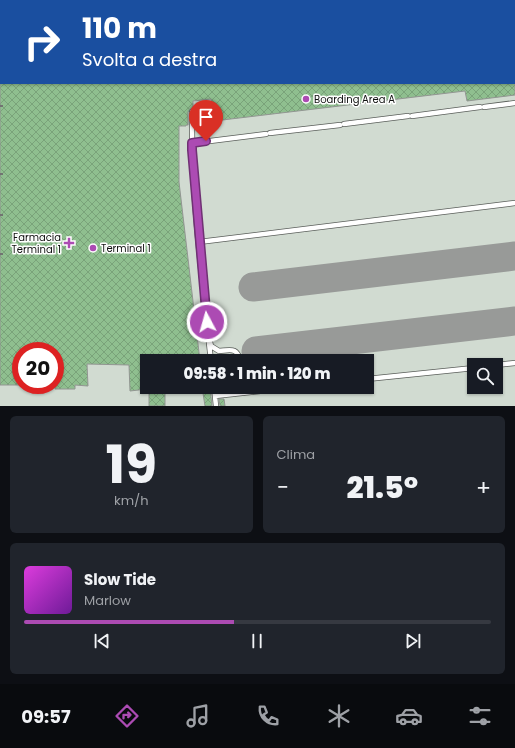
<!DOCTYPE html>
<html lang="it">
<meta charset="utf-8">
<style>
:root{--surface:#171b24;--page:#20242c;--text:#f1f3f6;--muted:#9ea1a6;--line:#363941;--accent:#ac4bb3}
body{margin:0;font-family:Poppins,sans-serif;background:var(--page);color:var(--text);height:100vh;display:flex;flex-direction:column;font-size:15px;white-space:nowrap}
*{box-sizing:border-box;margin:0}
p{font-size:13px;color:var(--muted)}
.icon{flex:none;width:22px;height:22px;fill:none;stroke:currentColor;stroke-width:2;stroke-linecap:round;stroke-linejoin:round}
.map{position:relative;height:406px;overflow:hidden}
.side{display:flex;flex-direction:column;gap:10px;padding:10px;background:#0d0f14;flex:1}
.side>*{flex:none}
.banner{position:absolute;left:0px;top:0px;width:515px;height:84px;box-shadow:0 1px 3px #0004;background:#1a4fa0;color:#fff;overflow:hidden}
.tools{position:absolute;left:467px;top:358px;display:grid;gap:8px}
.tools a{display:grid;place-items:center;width:36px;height:36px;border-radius:0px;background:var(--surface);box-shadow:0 1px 3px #0004;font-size:20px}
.speed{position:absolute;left:12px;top:342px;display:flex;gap:8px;font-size:20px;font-weight:700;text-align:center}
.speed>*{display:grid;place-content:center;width:52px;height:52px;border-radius:50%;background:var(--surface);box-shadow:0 1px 3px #0004;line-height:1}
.speed .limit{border:6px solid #d22;background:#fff;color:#111}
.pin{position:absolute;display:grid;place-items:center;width:34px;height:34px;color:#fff;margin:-41px -17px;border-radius:50% 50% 50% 0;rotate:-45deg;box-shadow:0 0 4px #0007}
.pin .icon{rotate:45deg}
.me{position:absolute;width:44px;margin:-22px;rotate:354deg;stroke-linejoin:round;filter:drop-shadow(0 0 3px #0008)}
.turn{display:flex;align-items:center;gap:14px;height:84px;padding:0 16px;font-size:18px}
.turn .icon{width:52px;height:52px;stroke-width:2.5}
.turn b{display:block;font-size:28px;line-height:34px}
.big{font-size:30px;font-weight:800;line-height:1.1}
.side .tile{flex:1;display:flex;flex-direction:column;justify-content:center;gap:6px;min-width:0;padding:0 14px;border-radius:6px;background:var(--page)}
.side .dial{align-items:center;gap:0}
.dial b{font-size:52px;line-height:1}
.song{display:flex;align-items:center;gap:12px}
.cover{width:48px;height:48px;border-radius:6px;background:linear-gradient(135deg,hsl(300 70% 55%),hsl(280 70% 35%))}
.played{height:4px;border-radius:2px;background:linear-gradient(90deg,var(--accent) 45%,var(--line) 45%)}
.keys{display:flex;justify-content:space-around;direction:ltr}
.heat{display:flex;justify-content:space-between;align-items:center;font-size:22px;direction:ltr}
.side .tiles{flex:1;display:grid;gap:10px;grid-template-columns:1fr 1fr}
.tile:last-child{grid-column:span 2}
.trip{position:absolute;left:140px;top:354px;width:234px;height:40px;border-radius:0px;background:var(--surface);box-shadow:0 1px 3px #0004;font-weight:800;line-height:40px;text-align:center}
.menu{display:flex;height:64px;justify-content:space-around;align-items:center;background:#090b0e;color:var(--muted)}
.menu .icon{width:28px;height:28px}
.menu .on{color:var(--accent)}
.menu b{font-size:18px;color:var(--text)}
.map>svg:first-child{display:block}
.built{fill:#d1dbd1;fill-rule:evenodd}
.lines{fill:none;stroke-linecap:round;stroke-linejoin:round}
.taxiway{stroke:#989a98;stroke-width:29}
.building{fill:url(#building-cross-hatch);stroke:#929692}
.lane-casing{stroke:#5a5e5a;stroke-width:6}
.path{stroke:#717471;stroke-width:2;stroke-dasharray:4 2;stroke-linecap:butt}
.lane{stroke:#fff;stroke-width:4.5}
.route-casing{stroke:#703174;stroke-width:10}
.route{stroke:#ac4bb3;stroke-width:7}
.poi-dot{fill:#ac4bb3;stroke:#fff;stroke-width:1.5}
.labels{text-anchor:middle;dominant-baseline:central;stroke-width:3;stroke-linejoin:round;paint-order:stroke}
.poi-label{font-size:10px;fill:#0f100f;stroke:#fff;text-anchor:start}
</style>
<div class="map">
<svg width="515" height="406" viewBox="0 0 515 406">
<defs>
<pattern id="building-cross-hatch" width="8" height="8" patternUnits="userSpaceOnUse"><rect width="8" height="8" fill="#8fbf8f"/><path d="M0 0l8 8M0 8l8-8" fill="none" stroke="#7aa37a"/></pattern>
</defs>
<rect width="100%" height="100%" fill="#dfe3df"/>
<!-- built -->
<path class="built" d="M0,0h515v406h-515zM1,1h513v82h-513zM21,351h34v34h-34zM147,361h220v26h-220zM474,365h22v22h-22z"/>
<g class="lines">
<!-- taxiway -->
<path class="taxiway" d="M253,287l262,-31
M256,351l259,-30"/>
</g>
<!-- building -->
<path class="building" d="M0,83h515v12l-48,6 -2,-10 -251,30 -3,-22 -18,2v7l-3,1 -2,3v13h-2v1h-7v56l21,179h-53v28l-17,2 -1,-26 -42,-1 1,22 -13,-1v4h-20v-38h-34v34h-21z
M149,387h16v19h-16z
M202,387h8l2,19h-7z
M219,399h5l1,7h-5z"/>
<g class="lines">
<defs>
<path id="lane" d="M204,0v1
M195,1v-1
M505,1l8,-1
M484,107l31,-4
M192,112c-1,83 10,166 19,249
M412,116l68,-9
M344,124l64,-8
M270,133l70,-8
M210,141l56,-7
M192,143l14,-2
M199,242l316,-39
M210,342l1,4 8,5c13,-1 17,-4 22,10
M496,365l19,-2
M367,379l107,-11
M214,387l2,19
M215,396l82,-9"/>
</defs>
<!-- lane casing -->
<use href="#lane" class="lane-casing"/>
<!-- path -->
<path class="path" d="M0,33h1
M0,75h1
M0,106h3
M0,174h3
M0,215h3
M0,254h3"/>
<!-- lane -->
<use href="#lane" class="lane"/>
</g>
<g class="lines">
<defs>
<path id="route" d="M206,141l-14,2v7l15,172"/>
</defs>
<!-- route casing -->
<use href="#route" class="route-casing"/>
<!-- route -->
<use href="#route" class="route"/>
</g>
<!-- markers -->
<g class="poi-dot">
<circle cx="306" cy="99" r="4"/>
<path d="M67 237h4v4h4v4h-4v4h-4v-4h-4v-4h4z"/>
<circle cx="93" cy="248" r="4"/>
</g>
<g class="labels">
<!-- poi labels -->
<g class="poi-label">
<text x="314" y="99">Boarding Area A</text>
<text x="61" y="237" text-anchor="end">Farmacia<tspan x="61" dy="12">Terminal 1</tspan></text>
<text x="101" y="248">Terminal 1</text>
</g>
</g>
</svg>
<div class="tools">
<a><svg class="icon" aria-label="search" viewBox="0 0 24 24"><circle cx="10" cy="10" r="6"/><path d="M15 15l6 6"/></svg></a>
</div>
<div class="speed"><div class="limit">20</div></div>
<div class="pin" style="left:206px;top:141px;background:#d93025"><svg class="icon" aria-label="arrive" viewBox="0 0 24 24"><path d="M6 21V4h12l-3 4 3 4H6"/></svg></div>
<svg class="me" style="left:207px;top:322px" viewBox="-20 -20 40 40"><circle r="17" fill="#ac4bb3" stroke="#fff" stroke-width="3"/><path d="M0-11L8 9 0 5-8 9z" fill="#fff"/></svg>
<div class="trip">09:58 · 1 min · 120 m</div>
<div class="banner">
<div class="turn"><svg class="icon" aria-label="right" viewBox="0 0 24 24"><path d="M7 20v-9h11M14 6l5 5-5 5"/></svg><div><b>110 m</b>Svolta a destra</div></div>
</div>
</div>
<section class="side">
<div class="tiles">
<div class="tile dial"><b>19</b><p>km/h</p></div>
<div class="tile"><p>Clima</p>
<div class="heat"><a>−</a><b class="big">21.5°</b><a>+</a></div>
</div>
<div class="tile">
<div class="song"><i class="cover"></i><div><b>Slow Tide</b><p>Marlow</p></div></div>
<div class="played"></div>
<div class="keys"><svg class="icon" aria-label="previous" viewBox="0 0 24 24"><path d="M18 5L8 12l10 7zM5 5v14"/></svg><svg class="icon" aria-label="pause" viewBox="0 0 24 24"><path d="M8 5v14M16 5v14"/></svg><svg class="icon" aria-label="next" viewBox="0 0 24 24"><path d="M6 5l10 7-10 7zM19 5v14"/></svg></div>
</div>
</div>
</section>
<nav class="menu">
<b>09:57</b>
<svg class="icon on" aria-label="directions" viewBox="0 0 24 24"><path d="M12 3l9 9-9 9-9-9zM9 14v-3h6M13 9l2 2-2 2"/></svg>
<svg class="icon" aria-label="music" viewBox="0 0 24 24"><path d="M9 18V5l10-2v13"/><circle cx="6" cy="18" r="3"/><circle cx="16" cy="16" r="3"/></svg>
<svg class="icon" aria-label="phone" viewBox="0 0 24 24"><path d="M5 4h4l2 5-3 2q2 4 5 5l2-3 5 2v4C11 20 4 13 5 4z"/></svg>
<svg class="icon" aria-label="climate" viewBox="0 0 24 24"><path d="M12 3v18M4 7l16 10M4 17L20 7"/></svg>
<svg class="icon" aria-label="car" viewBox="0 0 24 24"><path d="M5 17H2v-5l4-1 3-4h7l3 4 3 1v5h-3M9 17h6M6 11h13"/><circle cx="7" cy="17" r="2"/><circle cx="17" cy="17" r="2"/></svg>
<svg class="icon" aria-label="filters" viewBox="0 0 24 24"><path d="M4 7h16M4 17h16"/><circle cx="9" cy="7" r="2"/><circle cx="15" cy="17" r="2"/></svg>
</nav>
